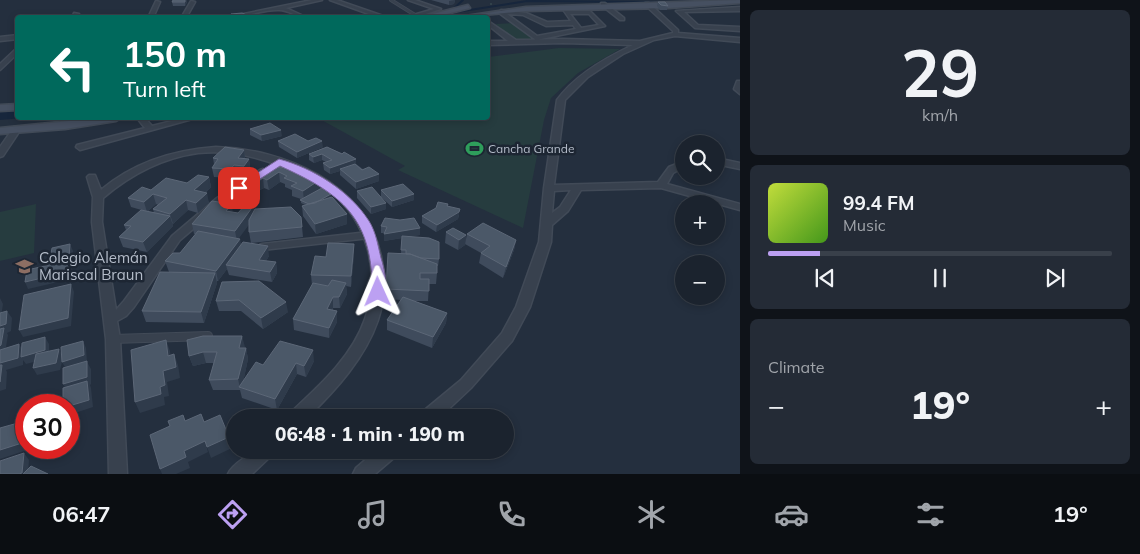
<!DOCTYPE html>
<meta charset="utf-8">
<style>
:root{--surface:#1b232e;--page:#242b36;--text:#f1f3f6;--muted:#a0a4aa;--line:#39404a;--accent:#bca0f2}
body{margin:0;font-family:Mulish,sans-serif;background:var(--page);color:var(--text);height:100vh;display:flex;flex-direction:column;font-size:19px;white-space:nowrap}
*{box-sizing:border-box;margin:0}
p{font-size:16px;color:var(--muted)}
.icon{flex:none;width:28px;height:28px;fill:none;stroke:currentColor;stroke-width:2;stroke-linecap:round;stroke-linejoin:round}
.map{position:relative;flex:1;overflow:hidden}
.details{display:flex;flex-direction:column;gap:10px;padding:10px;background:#0f1319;width:400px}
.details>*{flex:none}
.banner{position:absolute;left:15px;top:15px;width:475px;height:105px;border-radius:5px;box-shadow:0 2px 8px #0003,0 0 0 1px var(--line);background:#00695c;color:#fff;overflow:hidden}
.tools{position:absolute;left:675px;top:135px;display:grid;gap:10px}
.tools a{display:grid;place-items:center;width:50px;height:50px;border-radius:50%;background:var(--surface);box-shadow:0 2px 8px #0003,0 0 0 1px var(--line);font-size:25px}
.speed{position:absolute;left:15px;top:394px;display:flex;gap:10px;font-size:25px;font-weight:700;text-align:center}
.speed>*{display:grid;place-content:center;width:65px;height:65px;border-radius:50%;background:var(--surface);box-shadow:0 2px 8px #0003,0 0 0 1px var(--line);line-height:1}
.speed .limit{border:8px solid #d22;background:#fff;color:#111}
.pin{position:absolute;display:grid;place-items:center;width:42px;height:42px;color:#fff;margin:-21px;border-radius:10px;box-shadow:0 2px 8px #0006}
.me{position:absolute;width:55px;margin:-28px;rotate:359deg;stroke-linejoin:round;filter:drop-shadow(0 0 4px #0008)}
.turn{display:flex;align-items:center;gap:18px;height:105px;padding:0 25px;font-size:22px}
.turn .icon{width:65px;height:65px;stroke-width:2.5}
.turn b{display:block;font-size:35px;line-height:42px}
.big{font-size:38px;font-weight:800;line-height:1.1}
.details .tile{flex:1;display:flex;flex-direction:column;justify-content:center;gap:8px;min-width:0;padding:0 18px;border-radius:8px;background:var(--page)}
.details .dial{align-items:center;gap:0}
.dial b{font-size:65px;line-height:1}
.song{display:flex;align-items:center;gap:15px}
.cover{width:60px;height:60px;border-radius:8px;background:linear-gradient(135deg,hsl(70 70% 55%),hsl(100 70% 35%))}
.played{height:5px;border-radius:2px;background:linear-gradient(90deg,var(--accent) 15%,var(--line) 15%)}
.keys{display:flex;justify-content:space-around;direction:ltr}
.heat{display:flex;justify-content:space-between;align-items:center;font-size:28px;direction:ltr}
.trip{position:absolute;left:226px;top:409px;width:288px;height:50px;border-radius:25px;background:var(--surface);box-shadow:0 2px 8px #0003,0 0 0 1px var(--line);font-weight:800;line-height:50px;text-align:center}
.dock{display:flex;height:80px;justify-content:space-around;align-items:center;background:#0b0e12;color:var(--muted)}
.dock .icon{width:35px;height:35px}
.dock .selected{color:var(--accent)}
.dock b{font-size:22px;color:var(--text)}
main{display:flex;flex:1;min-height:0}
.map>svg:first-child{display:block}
.green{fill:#263c3f}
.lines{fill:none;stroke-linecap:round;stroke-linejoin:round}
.stream{stroke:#17263c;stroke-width:2}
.river{fill:#17263c;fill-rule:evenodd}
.lane-far2-casing{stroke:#414a57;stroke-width:4}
.lane-far1-casing{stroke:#414a57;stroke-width:9}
.lane-casing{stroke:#414a57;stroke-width:10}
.street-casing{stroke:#414a57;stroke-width:3}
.secondary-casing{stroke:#414a57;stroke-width:3}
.path{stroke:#3f5557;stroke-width:1;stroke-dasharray:2 2;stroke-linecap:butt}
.lane-far2{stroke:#38414e;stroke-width:2.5}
.lane-far1{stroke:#38414e;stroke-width:6}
.lane{stroke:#38414e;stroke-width:8}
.street{fill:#38414e;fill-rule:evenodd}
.secondary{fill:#465061;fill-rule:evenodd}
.wall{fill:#3f4b5c;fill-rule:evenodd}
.shaded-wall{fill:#2f3b4b}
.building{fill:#4b5868;stroke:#5c6777}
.route{fill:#bca0f2;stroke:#7a689d}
.labels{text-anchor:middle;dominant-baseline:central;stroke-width:5;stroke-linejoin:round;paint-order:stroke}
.far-poi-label{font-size:12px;fill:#b4bcc9;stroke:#1d2633;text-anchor:start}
.poi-label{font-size:15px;fill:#b4bcc9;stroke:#1d2633;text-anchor:start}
</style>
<main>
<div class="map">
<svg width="740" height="474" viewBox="0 0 740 474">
<rect width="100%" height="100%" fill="#242f3e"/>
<!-- green -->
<path class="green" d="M513,23l23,17 -19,1 -22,-17z
M559,48l61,1 -42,24 -27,25 -7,22 -21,108 -125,-58 7,-4 -87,-48h170v-61z
M36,204l-2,49 -34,8v-49z"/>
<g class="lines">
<!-- stream -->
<path class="stream" d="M705,1l18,-1
M451,11l12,-11
M450,13l77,-12 134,1
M590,44l20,1
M488,45l90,-2"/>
<!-- river -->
<path class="river" d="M450,10l5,3 -1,2 -26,3z
M18,109v9h5l-23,2v-10z"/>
<defs>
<path id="lane-far2" d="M391,0l24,15"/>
<path id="lane-far1" d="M262,247l107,-12"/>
<path id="lane" d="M113,339l95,-3"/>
<path id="street" d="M312,0h10l-36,8 22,10c-11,0 -20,-9 -30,-8 -18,0 -36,8 -54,8z
M330,0h7l52,18h-9z
M408,0h7l26,9 -28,9h-10l31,-9z
M156,1l4,1 -7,16h-5z
M191,1l4,1 -9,16h-5z
M601,3h4l19,15v2h-4l-19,-15z
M645,3h4l29,27v3l62,5v4l-65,-6 -21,4 -31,14 -35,23 -23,23 -11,85 104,-3 11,-15 15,-6v6l-11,6 -6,11 73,20v6l-79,-22 -80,2 -13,21 -16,14 -1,17 -21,65 -18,34 -41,47 -32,30h-20l2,-5 40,-33 41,-47 14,-26 23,-65 5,-54 13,-88c18,-25 48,-42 76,-55l-70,-2 -75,2v-4h20l-20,-16v-4l28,19 47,-1 77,2 33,-8v-2l-28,-26zM571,190l-11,17 -8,6 2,-22z
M740,7v4l-56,1 14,13 42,2v4l-45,-3 -19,-17z
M501,10l25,3 21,9 24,-1 -7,-10h26l15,15 -69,14 -37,-27zM507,14l16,1 23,11 27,-1 3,4 -39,7zM570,14h19l10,11 -18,3z
M74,13l5,1 -2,4h-5z
M18,35v4l-18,2v-4z
M18,47v6l-18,17v-6z
M737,81h3v13l-6,-5z
M137,118h8l7,8 32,-8h12l-116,32 -4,-3 1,-2 68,-17z
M14,127h6l1,2 -18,27 -3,1v-10z
M216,147c68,2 149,36 165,109 5,21 4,43 -3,64 -13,38 -42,70 -71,98h-19l2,-5c29,-27 62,-56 75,-94 16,-46 3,-97 -35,-128 -13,-11 -30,-18 -47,-24 -28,-11 -54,-17 -85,-14 -36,5 -68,22 -95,45l-1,24 14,88 8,-9 48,-65 45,-38 43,-28 3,-1 5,3 -43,30 -45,38 -46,67 -8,9 -9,5 3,18 7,135h-18l-3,-135 -14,-117 1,-25 -6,-20 2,-2h6l6,15c33,-28 73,-40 115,-43z
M716,158l24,5v6l-24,-5z
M254,450h20l-3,6 -19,18h-24c4,-10 18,-16 26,-24z
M377,450h22l-3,6 -21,18h-22l3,-6z"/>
<path id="secondary" d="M740,0v3l-71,5 -143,3 -74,7 74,-11z
M468,5l2,3 -39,10h-14z
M18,104v6l-18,1v-6z
M99,118h22l-5,3 -51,8 -65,5v-6z"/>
</defs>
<!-- lane-far2 casing -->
<use href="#lane-far2" class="lane-far2-casing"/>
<!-- lane-far1 casing -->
<use href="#lane-far1" class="lane-far1-casing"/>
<!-- lane casing -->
<use href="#lane" class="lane-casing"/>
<!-- street casing -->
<use href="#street" class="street-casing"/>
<!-- secondary casing -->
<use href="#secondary" class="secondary-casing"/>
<!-- path -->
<path class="path" d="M490,4h3"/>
<!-- lane-far2 -->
<use href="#lane-far2" class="lane-far2"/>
<!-- lane-far1 -->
<use href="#lane-far1" class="lane-far1"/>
<!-- lane -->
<use href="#lane" class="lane"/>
<!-- street -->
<use href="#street" class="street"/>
<!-- secondary -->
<use href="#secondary" class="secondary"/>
</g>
<!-- wall -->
<path class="wall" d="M431,0h24l-1,4 -5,1z
M172,2h15l-2,4h-12z
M658,2l10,4 -1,4h-7l-3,-4z
M231,14l23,4h-22z
M250,129l32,7 -20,5 -12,-6z
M278,141h30l15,6 -26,11 -18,-11z
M327,147l29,12v5l23,17 -23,8 -16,-14v-4l-10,3 -6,-4 -1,-7 3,-1 -4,-2 -8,3 -5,-3v-6z
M244,150l1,9h4l1,9 -4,8 -10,-1 -3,3 -19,-1 -2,-9 2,-4 -1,-6z
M274,165l48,23 9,6v3l-1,1 17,26 -31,10 -13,-18 -1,-10 3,-1 -4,-2v-4l-9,-3v-6l-7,-3v-3l-5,-2 -11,8 -5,-2 -6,3 -6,-2 -1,-10z
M209,177l2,10 -6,6 4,10 -11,10 -10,-3 -15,14 -1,-1 1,3 -26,26 -24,-5 -4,-10 7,-7 -2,-5 21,-14 -14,-4 -3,-9 23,-8 36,-7zM156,204l2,1 -5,4 1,4 -7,-1z
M381,190l33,4v6l-22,7 -11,-10z
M357,191l29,18 -15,5 -14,-16z
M448,204v2l11,9 -1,4 -22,13 -14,-9v-7z
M255,209l46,8 2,20 -52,6 -2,-11v-8l-11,14 3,6 28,12 -3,5 10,1 1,11 -5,9 -43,-7 -2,-6 -9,12h-1v2l-13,40 -58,-1 -4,-11 31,-39h-4l-4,-11 15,-8 16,-19h-2l-2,-10 41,-12 5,1z
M381,226l39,2v7l-9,1 28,23 -1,7h-1v7l-1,11h-7l-1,17h-14l33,12 -1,10 -14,25 -45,-18v-10l14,-20 -15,-1v-10l15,-36 1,-15 -18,3 1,-8h-4z
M446,232l20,3 -1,10 -7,5 -13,-7z
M467,234l49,6 -2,10 -11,28 -24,-15 2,-10 -16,-9z
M354,244v10l-3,33 -5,-1 1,8 -7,14h-7v2l4,1v11l-8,16 -35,-8 -1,-11 19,-34 -1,-10 15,-18z
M222,282l66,30 -25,17 -22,-18h-22l-3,-10z
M242,336l2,12h2l2,11 -5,23 20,-17 51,-4 -8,16 -9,-3 -20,36 -35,-12 -2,-8h-27l-4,-10 5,-17h-8l-13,3 -4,-10z"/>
<!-- shaded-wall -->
<path class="shaded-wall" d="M185,0h2v2l-2,4z
M455,0l-1,4 -5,1v-4z
M281,130l1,6 -20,5 -1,-6z
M322,141l1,6 -26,11v-6z
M244,150l1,9 -7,-1z
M322,154v6l-8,3 -1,-6z
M249,159l1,9 -4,8 -2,-10z
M356,159v6l-16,4v2l-10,3v-6z
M234,165l2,10 -3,3 -2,-9z
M279,172l1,10 -11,8 -2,-10z
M379,174v7l-23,8v-7z
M209,177l2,10 -15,13 -2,-10z
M263,178l1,10 -6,3 -1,-9z
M321,179l1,9 -18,13 -1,-10z
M207,193l2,10 -11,10 -2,-10z
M153,194l3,10 -9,8 -3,-10z
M331,194v3l-20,11 -1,-3z
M414,194v6l-22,7v-6z
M186,200l2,10 -15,14 -3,-10z
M386,203v6l-15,5v-7z
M232,204l1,10 -7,-3z
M254,205l2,10 -19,26 -2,-10z
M460,209l-2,10 -22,13 1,-7z
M347,214v10l-31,10 -1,-10z
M170,216l3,10 -26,26 -4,-10z
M420,228v7l-36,6v-7z
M466,235l-1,10 -7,5 1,-10z
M240,239l2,10 -16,16 1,4 -9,12 -2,-10z
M516,240l-2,10 -11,28 3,-11z
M70,244l3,7 -2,28 -43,10 -3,-7 43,-10z
M354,244v10l-3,33v-11z
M268,246l1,10 -8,14 -2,-10z
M276,262l1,11 -5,9 -2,-10z
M215,273l2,10 -13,40 -3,-11z
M346,283l1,11 -7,14 -1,-11z
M71,284l3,8 -3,34 -48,11 -4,-7z
M333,297v11l-5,11 -1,-10z
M0,298l3,6 -2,13h-1z
M286,302l2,10 -25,17 -2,-11z
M7,311l5,7 -1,13 -4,2 1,2 -3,18 -5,1v-28z
M337,311v11l-8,16v-10z
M447,313l-1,10 -14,25 1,-11z
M242,336l3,11 -3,12 -3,-11z
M45,337l4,7v14l-23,6 -3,-4v5l-17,5 1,2 -1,17 -6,2v-28l19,-19 4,7z
M166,340l4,11 2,15 -4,-10z
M83,341l3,7 1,14 4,7v15l-1,1 1,3 2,19 -24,8 -2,-24 -4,-7 3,-15 -4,-7 -2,8 -23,5 -4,-7 26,-19 4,8z
M246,348l2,11 -6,29h-2l-2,-9z
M313,350l1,11 -8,16 -2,-11z
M203,352l3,11 -13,3 -4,-10z
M174,354l4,11 2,13 -13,4 2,14 -5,1 1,8 -25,8 -5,-11 28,-31z
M296,363l1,11 -20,36 -2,-11z
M60,398l4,7h-4z
M25,421l1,2v25h2l-1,2 -27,9v-9z
M229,437l3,11 -21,10 -4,-11z
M205,441l3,11 -20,10 2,6 -14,6h-14l-2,-5 24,-18z
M35,448h27l-22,7z
M24,453l5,7 -1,14h-9z"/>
<!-- building -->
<path class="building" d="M173,0h12v2h-13z
M658,2h7l3,4 -7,-1z
M242,13l12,5h-15l-8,-4z
M270,123l11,7 -20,5 -11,-6z
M295,134l13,7 8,-3 6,3 -25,11 -19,-11z
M225,147l19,3 -6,8 11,1 -5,7 -10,-1 -3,4 -19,-1 6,-9 -5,-1z
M327,147l15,7 2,-2 12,7 -26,9 -7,-5 9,-3 -10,-6 -9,3 -4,-3z
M355,164l7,6 7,-3 10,7 -23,8 -16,-13z
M274,165l7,3 5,-3 35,14 -18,12 -12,-5 6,-3 -13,-5 3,-2 -8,-4 -12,8 -4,-2 -6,4 -6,-3z
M198,175l11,2 -15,13 13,3 -11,10 -10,-3 -16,14 -17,-5 14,-11 -14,-4 -9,8 -16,-4 14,-11 9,3 15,-12 21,5z
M403,184l11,10 -22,7 -11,-11z
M372,187l14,16 -15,4 -14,-16z
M322,188l9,6 -16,9 -6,1 -9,-4z
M332,197l15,17 -32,10 -13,-18z
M212,201l20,3 -6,7 12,2 8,-9 8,1 -19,26 -43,-7z
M438,202l10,2 -1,2 13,3 -1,3 -22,13 -15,-9 14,-8z
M291,207l10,10 1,10 -53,5v-12l6,-11z
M141,210l29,6 -27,26 -24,-5 12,-11 -7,-1z
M385,218l15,2 14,-2 6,10 -36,6 3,-7 -6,-1z
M483,223l33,17 -10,27 -25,-14 9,-7 -23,-12z
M453,228l13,7 -7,5 -13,-8z
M198,231l42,8 -24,32 -51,-10 8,-8h7z
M402,236l27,2 10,4v17l-18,-1 -11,-4h-4v-4h-5z
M243,242l25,4 -9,14 17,2 -6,10 -44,-7z
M328,243l26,1 -3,32 -40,-1 4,-19 11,1z
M70,244l-2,28 -43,10 2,-12 22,-5 3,-17z
M388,253l22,1 27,10v9h-17v6h9v12l-43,-2z
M160,272l55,1 -14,39 -59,-1z
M332,280l14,3 -7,14h-6l-6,12 10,2 -8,17 -36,-9 20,-36 15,3z
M259,281l27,21 -25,16 -22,-18 -23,1 6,-19z
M71,284l-3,34 -49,12 5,-35z
M403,297l44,16 -14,24 -46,-17z
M7,311l-1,13 -6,2v-13z
M4,328l-3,17 -1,1v-17z
M203,336h39l-3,12h7l-8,31 -29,1 8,-28h-14l-14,4 -2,-16z
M45,337v13l-24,7 1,-14z
M166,340l2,16 6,-2 2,13 -13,4 2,14 -5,2 1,7 -26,8 -4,-52z
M83,341l1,14 -22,7 -1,-15z
M280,341l33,9 -9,16 -8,-3 -21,36 -36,-12 17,-25 7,3z
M19,344l-1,14 -18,5v-13z
M59,349l-3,14 -23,5 3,-14z
M87,361v16l-24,7v-16z
M0,365h2l-2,17z
M87,381l2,19 -20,6v-1h-6v-17z
M60,398v7h-22z
M201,414l3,8 16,-7 9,22 -22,10 -2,-6 -21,10 2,6 -26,12 -10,-34 20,-9 -2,-5 15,-6 2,6z
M25,421l-3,22 -22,7v-22z
M24,453l-2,20 -3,1h-19v-13z
M31,466l17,8h-25z"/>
<!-- route -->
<path class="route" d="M279,159c34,9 71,32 90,62 7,11 9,25 12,37 3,10 8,27 2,37l-5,1 -6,-4c1,-74 -30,-98 -92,-126l-37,24 -9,-2z"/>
<!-- icons -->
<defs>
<symbol id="stadium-bare" viewBox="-9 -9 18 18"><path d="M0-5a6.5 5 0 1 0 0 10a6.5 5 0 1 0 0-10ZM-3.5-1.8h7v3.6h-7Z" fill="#2e9e5b" stroke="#1d2633" stroke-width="2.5" paint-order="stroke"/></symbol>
<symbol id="school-bare" viewBox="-9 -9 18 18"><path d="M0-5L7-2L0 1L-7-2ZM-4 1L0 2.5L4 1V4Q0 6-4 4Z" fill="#8d6e63" stroke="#1d2633" stroke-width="2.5" paint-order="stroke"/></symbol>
</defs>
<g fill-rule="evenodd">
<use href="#stadium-bare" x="462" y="136" width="25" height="25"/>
<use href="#school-bare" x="12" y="254" width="25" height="25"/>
</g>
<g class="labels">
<!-- far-poi labels -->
<g class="far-poi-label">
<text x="488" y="148">Cancha Grande</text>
</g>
<!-- poi labels -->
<g class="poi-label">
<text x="39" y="257">Colegio Alemán<tspan x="39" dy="17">Mariscal Braun</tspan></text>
</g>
</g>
</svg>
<div class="tools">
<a><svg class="icon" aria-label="search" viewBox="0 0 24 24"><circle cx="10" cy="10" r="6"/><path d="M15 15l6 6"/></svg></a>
<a>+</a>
<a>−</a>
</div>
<div class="speed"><div class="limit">30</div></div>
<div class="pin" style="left:239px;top:188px;background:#d93025"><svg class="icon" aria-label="arrive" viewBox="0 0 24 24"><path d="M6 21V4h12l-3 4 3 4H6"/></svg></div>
<svg class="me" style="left:378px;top:292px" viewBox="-20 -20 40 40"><path d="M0-17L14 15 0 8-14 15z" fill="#bca0f2" stroke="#fff" stroke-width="4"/></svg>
<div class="trip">06:48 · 1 min · 190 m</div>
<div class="banner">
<div class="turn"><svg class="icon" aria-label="left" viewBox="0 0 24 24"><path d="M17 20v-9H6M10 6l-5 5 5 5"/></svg><div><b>150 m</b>Turn left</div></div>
</div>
</div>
<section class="details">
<div class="tile dial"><b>29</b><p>km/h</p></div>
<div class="tile">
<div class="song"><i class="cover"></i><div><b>99.4 FM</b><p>Music</p></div></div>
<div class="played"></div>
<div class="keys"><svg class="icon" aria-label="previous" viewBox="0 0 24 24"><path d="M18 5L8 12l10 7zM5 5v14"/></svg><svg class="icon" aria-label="pause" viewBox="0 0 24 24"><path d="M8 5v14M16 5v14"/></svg><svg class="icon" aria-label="next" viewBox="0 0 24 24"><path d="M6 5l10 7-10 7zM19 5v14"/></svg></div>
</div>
<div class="tile"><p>Climate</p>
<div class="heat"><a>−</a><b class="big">19°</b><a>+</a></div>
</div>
</section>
</main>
<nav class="dock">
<b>06:47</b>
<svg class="icon selected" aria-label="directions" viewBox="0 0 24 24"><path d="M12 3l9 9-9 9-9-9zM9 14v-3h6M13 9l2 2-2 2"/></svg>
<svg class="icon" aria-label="music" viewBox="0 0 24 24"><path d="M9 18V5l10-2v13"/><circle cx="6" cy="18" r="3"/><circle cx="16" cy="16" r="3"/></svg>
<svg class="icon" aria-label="phone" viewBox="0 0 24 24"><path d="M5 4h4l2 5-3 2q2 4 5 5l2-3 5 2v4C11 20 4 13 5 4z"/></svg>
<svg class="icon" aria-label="climate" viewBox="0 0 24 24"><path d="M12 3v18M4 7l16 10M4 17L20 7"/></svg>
<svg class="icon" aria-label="car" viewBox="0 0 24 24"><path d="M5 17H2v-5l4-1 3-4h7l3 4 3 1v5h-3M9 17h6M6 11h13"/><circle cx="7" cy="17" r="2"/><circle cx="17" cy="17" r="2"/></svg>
<svg class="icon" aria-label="filters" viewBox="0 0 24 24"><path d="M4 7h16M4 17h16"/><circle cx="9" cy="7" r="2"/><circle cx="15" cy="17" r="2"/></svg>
<b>19°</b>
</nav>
